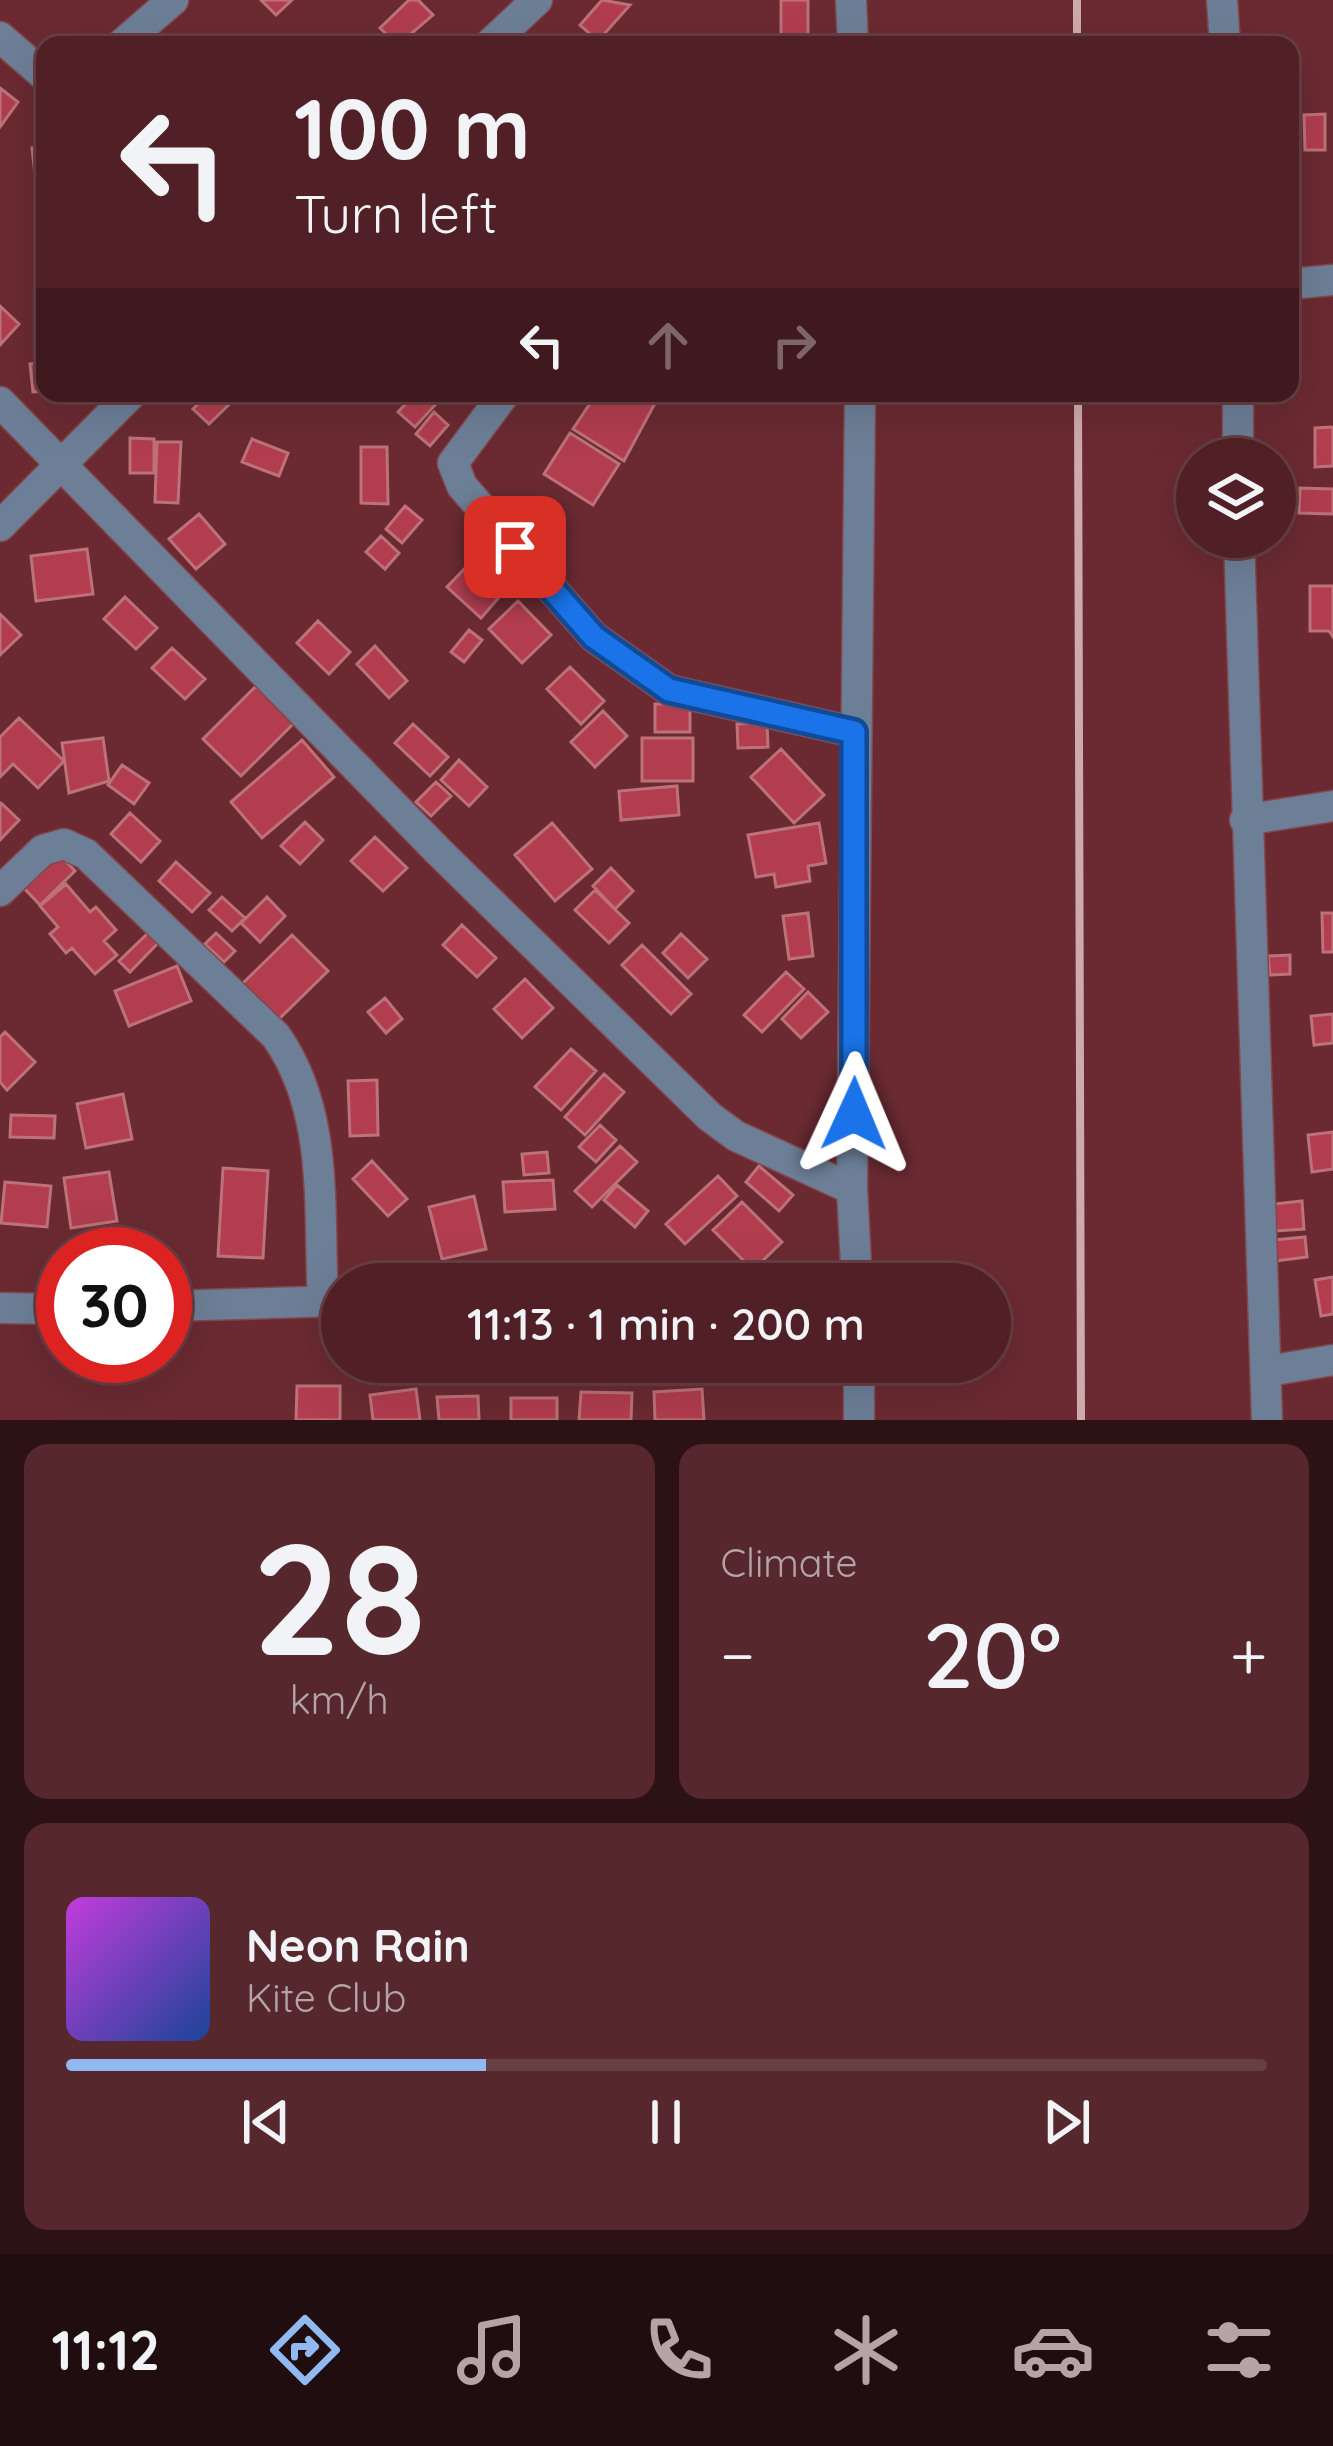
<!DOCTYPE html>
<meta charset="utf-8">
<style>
:root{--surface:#502026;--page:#56282e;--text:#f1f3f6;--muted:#b4a3a7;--line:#673e43;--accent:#90b9f0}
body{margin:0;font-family:Quicksand,sans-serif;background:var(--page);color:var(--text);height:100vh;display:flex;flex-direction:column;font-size:45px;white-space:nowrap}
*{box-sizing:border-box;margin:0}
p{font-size:39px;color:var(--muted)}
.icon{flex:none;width:66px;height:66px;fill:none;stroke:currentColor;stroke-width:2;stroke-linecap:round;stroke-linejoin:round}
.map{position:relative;height:1420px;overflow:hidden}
.panel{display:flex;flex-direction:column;gap:24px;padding:24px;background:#2c1215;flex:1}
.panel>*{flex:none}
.top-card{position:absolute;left:36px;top:36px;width:1263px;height:366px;border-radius:24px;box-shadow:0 12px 48px #0002,0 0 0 3px var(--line);background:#502026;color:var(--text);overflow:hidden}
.controls{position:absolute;left:1176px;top:438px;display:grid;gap:24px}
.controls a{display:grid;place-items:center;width:120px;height:120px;border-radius:50%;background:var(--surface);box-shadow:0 12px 48px #0002,0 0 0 3px var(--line);font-size:60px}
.speed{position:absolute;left:36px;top:1227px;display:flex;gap:24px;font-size:60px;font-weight:700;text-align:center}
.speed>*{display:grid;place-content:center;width:156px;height:156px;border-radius:50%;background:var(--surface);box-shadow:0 12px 48px #0002,0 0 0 3px var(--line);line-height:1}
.speed .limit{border:18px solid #d22;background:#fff;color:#111}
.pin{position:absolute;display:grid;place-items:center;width:102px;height:102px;color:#fff;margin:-51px;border-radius:24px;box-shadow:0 6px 18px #0006}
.me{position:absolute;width:132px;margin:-66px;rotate:1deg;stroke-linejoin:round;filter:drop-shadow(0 0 9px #0008)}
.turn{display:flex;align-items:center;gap:42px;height:252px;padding:0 60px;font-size:54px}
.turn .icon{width:156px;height:156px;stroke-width:2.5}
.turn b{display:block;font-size:84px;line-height:102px}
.lanes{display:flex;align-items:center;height:114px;padding:0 60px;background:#0003;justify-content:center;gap:60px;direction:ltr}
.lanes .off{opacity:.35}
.big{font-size:90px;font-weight:600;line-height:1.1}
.panel .widget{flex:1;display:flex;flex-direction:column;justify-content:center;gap:18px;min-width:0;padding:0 42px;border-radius:24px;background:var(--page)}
.panel .dial{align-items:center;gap:0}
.dial b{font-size:156px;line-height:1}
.song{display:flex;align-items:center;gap:36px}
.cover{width:144px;height:144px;border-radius:18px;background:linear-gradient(135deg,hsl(290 70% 55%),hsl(220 70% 35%))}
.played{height:12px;border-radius:6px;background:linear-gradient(90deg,var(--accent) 35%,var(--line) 35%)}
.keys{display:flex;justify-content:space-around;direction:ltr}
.heat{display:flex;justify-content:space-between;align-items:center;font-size:66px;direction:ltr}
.panel .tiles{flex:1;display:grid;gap:24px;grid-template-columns:1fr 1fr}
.widget:last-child{grid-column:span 2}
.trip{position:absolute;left:321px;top:1263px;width:690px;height:120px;border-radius:60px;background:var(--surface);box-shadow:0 12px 48px #0002,0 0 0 3px var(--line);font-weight:600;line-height:120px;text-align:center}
.menu{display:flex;height:192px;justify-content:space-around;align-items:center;background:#200d0f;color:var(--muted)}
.menu .icon{width:84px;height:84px}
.menu .selected{color:var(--accent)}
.menu b{font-size:54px;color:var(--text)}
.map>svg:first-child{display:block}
.building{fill:#b13d4f;stroke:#bc7278;stroke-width:3}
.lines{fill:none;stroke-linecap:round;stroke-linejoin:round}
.minor-casing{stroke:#82484f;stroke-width:33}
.minor{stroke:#6d7f97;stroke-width:30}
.rail{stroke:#cfaaad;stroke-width:8}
.route-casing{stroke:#114b97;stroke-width:30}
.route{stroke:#1a73e8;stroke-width:21}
</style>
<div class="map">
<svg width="1333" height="1420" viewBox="0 0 1333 1420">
<rect width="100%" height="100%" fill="#6b2a32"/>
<!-- building -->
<path class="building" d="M261,0h31l-16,15z
M409,0h9l15,15 -35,30 -18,-17z
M602,0l28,5 -32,36 -18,-16z
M781,0h27v38h-27z
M0,88l18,14 -18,25z
M1325,114v36h-20l-1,-35z
M45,147v27l-10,1 -3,-27z
M0,306l19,18 -19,21z
M45,362v29l-12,1 -3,-28z
M209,393h32l-32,31 -16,-15z
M416,393h30l-31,34 -17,-15z
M597,393l63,1 -36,67 -51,-32z
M434,412l14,13 -18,21 -14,-12z
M1333,427v39l-18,1v-39z
M570,433l49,31 -26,41 -49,-31z
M130,438l24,1v34h-24z
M252,439l36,14 -9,23 -37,-14z
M157,442h24l-3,61 -23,-1z
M361,447h26l1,57 -27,-1z
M1300,488l33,1v25l-34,-1z
M405,506l17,14 -20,23 -16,-14z
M199,514l26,30 -29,25 -27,-30z
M381,536l18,17 -14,16 -19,-17z
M87,549l6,45 -57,7 -5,-45z
M468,565l33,30 -20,23 -34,-31z
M1310,586h23v51l-4,-6h-19z
M125,597l32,31 -21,21 -32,-30z
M518,601l33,34 -29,28 -33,-34z
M0,614l21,21 -21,20z
M318,621l32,31 -21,22 -32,-31z
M469,630l13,10 -18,22 -13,-10z
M375,646l32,35 -18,17 -32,-34z
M172,648l33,31 -20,20 -33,-31z
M570,667l34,34 -23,23 -34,-35z
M256,686l38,37 -53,53 -38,-37z
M655,704h35v28h-35z
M603,711l24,25 -32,31 -24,-25z
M19,718l45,43 -26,27 -25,-24 -13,13v-40z
M767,723l1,24 -30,1 -1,-24z
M413,724l35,33 -18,19 -35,-33z
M103,738l6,43 -40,12 -7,-50z
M642,738h51v43h-51z
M302,740l32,37 -72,61 -31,-36z
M781,749l43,46 -30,28 -43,-46z
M459,760l28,27 -18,19 -28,-26z
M122,765l27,18 -15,21 -26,-19z
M436,782l15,14 -20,20 -15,-14z
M677,786l2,29 -58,5 -2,-29z
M1,803l18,17 -19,20v-36z
M130,813l30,28 -19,21 -30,-28z
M305,822l18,18 -23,24 -19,-18z
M552,823l40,46 -37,32 -40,-46z
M819,823l7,40 -18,3 2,15 -34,6 -2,-13 -18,3 -8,-42z
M375,837l32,31 -24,23 -32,-30z
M56,851l19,20 -35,34 -19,-20z
M176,862l34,31 -18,19 -33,-31z
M611,868l22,23 -18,18 -22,-23z
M66,884l24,28 6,-5 20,23 -12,11 13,14 -22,19 -23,-26 -6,5 -16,-19 8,-7 -18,-21z
M595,890l34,33 -20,20 -34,-33z
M222,897l23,21 -13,13 -23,-21z
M267,897l18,19 -25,26 -19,-19z
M808,913l5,43 -24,3 -6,-43z
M1322,913h11v39h-10z
M462,925l34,33 -19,19 -34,-32z
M150,931l10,10 -30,31 -11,-11z
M216,933l19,18 -11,11 -19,-18z
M681,934l26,25 -19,19 -25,-25z
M292,935l36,36 -50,49 -36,-36z
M642,945l49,49 -20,20 -49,-49z
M1290,955v19l-20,1 -2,-19z
M177,966l14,35 -62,25 -14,-35z
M786,972l18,17 -42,43 -18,-17z
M525,979l28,29 -31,30 -28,-29z
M808,992l20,20 -27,26 -19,-19z
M385,998l17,21 -16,14 -18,-21z
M1333,1014v29l-19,2 -3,-29z
M5,1032l30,30 -28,28 -7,-8v-45z
M571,1049l25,22 -35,39 -26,-23z
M604,1074l20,18 -39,43 -20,-18z
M377,1080l1,55 -28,1 -2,-55z
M123,1094l9,45 -46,9 -9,-44z
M11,1115l44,1 -1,22 -44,-1z
M600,1125l16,15 -20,22 -17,-15z
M1333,1132v37l-21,3 -4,-37z
M620,1146l17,16 -45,45 -17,-16z
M547,1152l2,21 -25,2 -2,-21z
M372,1161l35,38 -19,17 -35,-37z
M759,1166l34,29 -14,16 -33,-29z
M223,1168l45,3 -5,87 -45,-2z
M109,1172l8,49 -46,7 -7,-50z
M718,1176l19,20 -52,48 -19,-20z
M553,1180l2,29 -50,3 -2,-30z
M5,1182l46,4 -4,41 -46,-4z
M617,1185l31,26 -13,16 -31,-27z
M474,1196l12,53 -44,10 -13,-52z
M1302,1201l2,28 -28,2 -2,-27z
M742,1202l40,40 -29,28 -40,-40z
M1305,1237l2,20 -32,4 -2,-21z
M1333,1277v37l-12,2 -6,-36z
M297,1386h43v34h-44z
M416,1389l4,31h-47l-3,-25z
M702,1389l2,31h-49l-1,-28z
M581,1392l51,1 -1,27h-52z
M478,1396l1,24h-40l-2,-23z
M511,1398h46v22h-46z"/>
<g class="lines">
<defs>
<path id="minor" d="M851,0l2,45
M1222,0l3,45
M0,37l45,39
M121,45l52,-45
M489,45l48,-45
M1290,284l43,-4
M505,393l-52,70 9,23 132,151 75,53 185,42
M1238,393v66
M0,402l438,449 272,266 26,19 116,53
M0,526l132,-133
M1239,537l28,883
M1245,820l88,-14
M0,891l43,-41 21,-6 22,10 190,182c54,77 42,174 47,265
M857,1284l-5,-95 8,-796
M165,1306l174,-5
M0,1308l63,1
M859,1362v58
M1268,1371l65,-11"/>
</defs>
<!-- minor casing -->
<use href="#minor" class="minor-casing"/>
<!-- minor -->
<use href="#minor" class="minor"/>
<!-- rail -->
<path class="rail" d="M1077,0v45
M1078,393l3,1027"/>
</g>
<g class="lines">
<defs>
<path id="route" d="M515,547l79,90 75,53 185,42v382"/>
</defs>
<!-- route casing -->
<use href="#route" class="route-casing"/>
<!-- route -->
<use href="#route" class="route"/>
</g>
</svg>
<div class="controls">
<a><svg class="icon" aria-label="layers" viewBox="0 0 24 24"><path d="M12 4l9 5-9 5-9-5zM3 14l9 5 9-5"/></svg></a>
</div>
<div class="speed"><div class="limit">30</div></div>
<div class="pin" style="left:515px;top:547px;background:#d93025"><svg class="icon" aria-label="arrive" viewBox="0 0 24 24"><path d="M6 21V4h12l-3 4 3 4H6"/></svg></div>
<svg class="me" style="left:854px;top:1114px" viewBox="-20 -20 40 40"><path d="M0-17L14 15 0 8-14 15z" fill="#1a73e8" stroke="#fff" stroke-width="4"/></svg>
<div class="trip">11:13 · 1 min · 200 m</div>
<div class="top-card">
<div class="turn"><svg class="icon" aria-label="left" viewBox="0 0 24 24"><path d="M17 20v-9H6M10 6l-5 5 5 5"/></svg><div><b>100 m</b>Turn left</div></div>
<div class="lanes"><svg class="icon" aria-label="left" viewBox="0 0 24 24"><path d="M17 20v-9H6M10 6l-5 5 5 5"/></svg><svg class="icon off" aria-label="ahead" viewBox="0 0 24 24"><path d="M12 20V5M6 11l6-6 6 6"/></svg><svg class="icon off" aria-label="right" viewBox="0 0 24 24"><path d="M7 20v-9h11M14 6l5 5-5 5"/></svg></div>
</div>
</div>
<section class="panel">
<div class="tiles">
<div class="widget dial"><b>28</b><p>km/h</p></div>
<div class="widget"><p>Climate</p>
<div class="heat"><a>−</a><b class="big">20°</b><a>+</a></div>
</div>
<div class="widget">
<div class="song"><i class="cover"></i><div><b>Neon Rain</b><p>Kite Club</p></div></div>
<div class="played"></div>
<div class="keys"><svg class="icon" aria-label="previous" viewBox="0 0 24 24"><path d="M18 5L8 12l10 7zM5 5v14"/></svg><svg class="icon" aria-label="pause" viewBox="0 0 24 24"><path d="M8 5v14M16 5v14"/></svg><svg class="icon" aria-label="next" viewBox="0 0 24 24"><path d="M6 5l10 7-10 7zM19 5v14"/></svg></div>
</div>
</div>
</section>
<nav class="menu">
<b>11:12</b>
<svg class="icon selected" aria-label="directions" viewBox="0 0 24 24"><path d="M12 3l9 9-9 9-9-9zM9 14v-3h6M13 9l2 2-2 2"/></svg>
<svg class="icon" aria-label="music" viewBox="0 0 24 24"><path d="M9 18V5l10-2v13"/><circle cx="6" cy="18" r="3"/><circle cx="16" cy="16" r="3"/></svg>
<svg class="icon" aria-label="phone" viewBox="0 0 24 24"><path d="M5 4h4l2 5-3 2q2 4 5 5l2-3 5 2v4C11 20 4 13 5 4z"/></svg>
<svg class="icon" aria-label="climate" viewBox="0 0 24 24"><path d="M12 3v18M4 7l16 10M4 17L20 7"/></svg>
<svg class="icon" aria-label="car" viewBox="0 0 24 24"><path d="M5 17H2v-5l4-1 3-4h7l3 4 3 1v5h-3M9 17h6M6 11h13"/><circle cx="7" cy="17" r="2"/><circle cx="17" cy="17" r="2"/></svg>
<svg class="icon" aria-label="filters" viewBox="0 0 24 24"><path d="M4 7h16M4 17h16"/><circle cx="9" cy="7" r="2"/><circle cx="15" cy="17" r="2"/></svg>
</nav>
